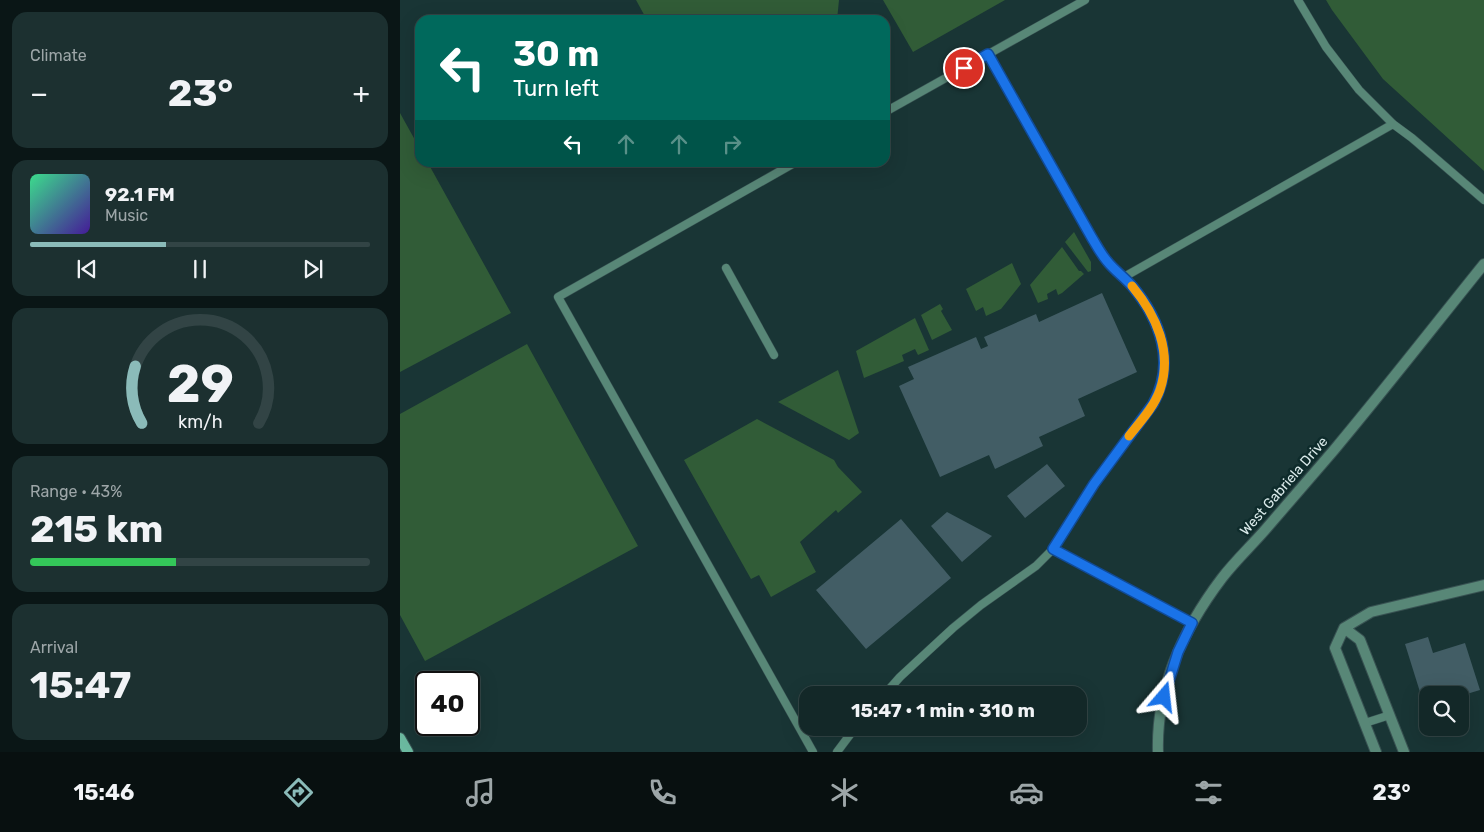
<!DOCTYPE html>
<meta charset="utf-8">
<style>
:root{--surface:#132828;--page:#1c3030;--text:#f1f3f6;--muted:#9da6a8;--line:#324445;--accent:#8bbbb9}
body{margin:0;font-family:Rubik,sans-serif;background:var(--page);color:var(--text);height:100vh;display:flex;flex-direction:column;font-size:19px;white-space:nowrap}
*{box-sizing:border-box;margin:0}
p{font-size:16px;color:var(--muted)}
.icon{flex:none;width:28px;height:28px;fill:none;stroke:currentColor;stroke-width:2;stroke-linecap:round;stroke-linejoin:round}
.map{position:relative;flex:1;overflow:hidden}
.details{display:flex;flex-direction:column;gap:12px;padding:12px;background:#0a1616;width:400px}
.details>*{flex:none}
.top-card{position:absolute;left:15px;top:15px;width:475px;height:152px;border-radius:15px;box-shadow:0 5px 20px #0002,0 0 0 1px var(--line);background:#00695c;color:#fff;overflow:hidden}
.fabs{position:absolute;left:1019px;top:686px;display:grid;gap:10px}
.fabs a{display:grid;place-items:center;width:50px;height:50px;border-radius:10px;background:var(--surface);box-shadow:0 5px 20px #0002,0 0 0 1px var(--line);font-size:25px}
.speed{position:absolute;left:15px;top:671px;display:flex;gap:10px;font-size:25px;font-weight:700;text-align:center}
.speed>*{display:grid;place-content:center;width:65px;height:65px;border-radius:50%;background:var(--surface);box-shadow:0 5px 20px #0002,0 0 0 1px var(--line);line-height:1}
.speed .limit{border:2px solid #111;border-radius:8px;background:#fff;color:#111}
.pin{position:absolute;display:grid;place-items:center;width:42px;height:42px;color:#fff;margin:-21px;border:2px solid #fff;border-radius:50%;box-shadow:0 1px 5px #0007}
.me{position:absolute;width:55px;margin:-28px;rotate:17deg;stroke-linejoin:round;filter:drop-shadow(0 0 4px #0008)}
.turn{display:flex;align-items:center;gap:18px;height:105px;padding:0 15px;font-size:22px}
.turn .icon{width:65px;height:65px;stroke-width:2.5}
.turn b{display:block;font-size:35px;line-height:42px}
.lanes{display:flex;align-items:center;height:48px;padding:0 15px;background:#0003;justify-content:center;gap:25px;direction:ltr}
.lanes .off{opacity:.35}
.big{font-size:38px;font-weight:700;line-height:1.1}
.details .widget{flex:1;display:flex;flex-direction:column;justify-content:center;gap:8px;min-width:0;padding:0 18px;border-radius:15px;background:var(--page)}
.details .dial{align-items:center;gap:0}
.dial svg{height:130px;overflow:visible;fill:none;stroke:var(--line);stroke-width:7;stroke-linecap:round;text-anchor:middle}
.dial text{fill:var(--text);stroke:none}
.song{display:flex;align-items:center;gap:15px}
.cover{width:60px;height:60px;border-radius:8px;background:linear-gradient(135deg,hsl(150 70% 55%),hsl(260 70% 35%))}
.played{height:5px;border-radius:2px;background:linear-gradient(90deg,var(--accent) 40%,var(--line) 40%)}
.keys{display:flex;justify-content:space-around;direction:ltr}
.heat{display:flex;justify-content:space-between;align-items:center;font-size:28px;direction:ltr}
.charge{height:8px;border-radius:4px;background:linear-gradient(90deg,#34c759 43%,var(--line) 0)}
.trip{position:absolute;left:399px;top:686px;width:288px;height:50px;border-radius:15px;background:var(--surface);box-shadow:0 5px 20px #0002,0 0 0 1px var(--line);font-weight:700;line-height:50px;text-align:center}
.menu{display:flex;height:80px;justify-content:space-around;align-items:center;background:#081010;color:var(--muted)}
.menu .icon{width:35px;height:35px}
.menu .on{color:var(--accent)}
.menu b{font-size:22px;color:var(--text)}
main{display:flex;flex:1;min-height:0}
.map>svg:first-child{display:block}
.green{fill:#315c37}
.building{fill:#425d65}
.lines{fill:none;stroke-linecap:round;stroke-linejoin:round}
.service-casing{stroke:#385252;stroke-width:9}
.minor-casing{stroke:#385252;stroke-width:12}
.tertiary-casing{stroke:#385252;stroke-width:12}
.secondary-casing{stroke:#385252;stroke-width:12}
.service{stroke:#588777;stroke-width:8}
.minor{stroke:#588777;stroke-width:10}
.tertiary{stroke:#588777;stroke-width:10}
.secondary{stroke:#6bb9a0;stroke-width:10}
.route-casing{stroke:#114b97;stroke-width:12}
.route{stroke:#1a73e8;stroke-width:9}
.slow{stroke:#f59e0b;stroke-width:9}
.labels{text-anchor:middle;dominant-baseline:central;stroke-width:5;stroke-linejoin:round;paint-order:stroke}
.street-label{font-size:14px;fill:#dbebeb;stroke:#0e2b2b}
</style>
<main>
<section class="details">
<div class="widget"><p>Climate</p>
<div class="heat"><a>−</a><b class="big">23°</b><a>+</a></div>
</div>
<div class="widget">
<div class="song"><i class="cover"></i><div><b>92.1 FM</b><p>Music</p></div></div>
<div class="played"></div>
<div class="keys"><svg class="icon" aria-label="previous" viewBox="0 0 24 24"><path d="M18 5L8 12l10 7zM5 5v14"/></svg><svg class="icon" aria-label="pause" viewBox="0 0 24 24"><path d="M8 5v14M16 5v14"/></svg><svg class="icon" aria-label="next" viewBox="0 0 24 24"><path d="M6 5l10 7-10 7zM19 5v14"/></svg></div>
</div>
<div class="widget dial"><svg viewBox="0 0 100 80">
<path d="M14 69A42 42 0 1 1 86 69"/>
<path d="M14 69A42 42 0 0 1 10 34" stroke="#8bbbb9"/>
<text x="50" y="56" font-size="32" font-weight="700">29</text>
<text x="50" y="72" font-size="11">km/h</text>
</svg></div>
<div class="widget"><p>Range · 43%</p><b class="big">215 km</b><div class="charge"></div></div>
<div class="widget"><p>Arrival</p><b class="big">15:47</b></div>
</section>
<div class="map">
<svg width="1084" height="752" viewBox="0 0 1084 752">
<rect width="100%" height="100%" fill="#193535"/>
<!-- green -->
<path class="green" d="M236,0h203l-2,20h-190z
M483,0h122l-92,52z
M926,0h158v171l-101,-92 -51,-69z
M0,113l20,36v13l8,1 83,150 -111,59z
M674,232l17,30v9l-3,1 -23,-30z
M662,247l17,24h2l3,3 -22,19 -4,2 -2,-6 -9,5 1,5 -10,4 -8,-18z
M612,263l9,21 -20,25 -15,7 -3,-9 -7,4 -10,-22z
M540,304l3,5 -2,2 11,19 -20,10 -11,-25z
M515,318l14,32 -11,5 -3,-6 -13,6 2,6 -40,17 -8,-27z
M127,344l111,202 -213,115 -25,-46v-201z
M438,370l21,63 -10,7 -71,-38z
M357,419l77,41 4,7 24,25 -24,21 -2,-3 -36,32 16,30 -45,25 -12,-22 -8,4 -67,-119z"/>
<!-- building -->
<path class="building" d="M702,293l35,79 -59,27 7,17 -46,21 4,9 -48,23 -6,-14 -49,22 -41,-91 15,-7 -6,-12 68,-30 5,12 7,-3 -4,-9 52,-23 3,8z
M647,464l18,22 -40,32 -18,-22z
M547,512l45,24 -30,26 -31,-36z
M501,519l50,59 -85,71 -50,-59z
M1028,637l5,16 32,-10 15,47 -20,6v-1h-32v12l-3,1 -20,-64z"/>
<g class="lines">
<defs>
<path id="service" d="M898,0l28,47 33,43 34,34 19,14 72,62
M485,112l200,-112
M396,162l-238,135 255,455
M326,268l48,87
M724,277l269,-153
M653,549l139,74
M484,695l16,-18 53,-49 28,-23 55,-39 17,-17 41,-65 59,-81c23,-40 7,-84 -21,-117 -8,-9 -18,-16 -25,-25 -6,-7 -10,-15 -15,-23l-104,-184
M965,723l25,-8
M437,752l18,-24"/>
<path id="minor" d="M944,628l27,-16 113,-27
M944,628l16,12 44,112
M944,628l-9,20 41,104"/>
<path id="tertiary" d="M758,752c-2,-64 26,-124 64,-174 13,-17 29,-32 43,-48 23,-27 46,-53 69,-80 51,-61 100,-124 150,-186"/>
<path id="secondary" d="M0,738l8,14"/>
</defs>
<!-- service casing -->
<use href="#service" class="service-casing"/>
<!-- minor casing -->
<use href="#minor" class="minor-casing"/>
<!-- tertiary casing -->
<use href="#tertiary" class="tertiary-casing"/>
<!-- secondary casing -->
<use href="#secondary" class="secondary-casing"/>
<!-- service -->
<use href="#service" class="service"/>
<!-- minor -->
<use href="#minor" class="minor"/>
<!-- tertiary -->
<use href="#tertiary" class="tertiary"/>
<!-- secondary -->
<use href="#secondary" class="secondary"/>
</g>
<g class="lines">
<defs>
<path id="route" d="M564,68l24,-14 104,184c5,8 9,16 15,23 7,9 17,16 25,25 28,33 44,77 21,118l-59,80 -41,65 139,74 -14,29 -14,45"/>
</defs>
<!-- route casing -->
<use href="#route" class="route-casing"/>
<!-- route -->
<use href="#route" class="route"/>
<!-- slow -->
<path class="slow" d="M729,436c11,-14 25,-29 31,-46 13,-38 -4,-75 -28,-104"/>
</g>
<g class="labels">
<!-- street labels -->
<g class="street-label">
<text transform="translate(884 486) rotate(-49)">West Gabriela Drive</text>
</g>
</g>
</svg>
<div class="fabs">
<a><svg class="icon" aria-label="search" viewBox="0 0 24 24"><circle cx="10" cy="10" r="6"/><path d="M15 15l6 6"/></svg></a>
</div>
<div class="speed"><div class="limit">40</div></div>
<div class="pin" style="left:564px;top:68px;background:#d93025"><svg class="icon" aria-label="arrive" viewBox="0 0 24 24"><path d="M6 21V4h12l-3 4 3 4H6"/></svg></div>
<svg class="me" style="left:764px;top:697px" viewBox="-20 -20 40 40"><path d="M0-17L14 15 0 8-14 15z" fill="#1a73e8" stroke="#fff" stroke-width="4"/></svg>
<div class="trip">15:47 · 1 min · 310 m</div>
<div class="top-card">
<div class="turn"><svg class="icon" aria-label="left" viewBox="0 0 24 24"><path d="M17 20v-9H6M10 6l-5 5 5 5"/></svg><div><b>30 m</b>Turn left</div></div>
<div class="lanes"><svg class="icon" aria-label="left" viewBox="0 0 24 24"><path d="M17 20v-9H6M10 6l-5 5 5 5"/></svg><svg class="icon off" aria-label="ahead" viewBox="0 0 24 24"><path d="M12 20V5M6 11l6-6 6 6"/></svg><svg class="icon off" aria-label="ahead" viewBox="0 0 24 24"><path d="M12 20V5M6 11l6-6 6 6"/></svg><svg class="icon off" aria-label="right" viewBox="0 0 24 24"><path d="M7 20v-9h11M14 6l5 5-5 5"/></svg></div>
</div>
</div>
</main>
<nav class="menu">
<b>15:46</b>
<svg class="icon on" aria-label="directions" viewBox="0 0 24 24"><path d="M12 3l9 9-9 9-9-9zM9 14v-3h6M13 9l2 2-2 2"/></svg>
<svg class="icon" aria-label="music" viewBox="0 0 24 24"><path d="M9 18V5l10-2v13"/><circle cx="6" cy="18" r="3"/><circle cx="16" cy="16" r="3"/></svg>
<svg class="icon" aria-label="phone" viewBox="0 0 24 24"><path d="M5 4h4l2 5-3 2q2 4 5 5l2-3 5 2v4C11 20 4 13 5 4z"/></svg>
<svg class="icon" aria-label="climate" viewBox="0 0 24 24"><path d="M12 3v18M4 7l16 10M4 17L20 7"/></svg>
<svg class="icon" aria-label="car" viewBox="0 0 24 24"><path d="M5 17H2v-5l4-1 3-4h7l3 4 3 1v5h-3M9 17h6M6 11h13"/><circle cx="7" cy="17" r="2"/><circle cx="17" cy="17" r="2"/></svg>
<svg class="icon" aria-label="filters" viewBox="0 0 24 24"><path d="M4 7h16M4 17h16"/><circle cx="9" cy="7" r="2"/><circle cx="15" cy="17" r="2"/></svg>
<b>23°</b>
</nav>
